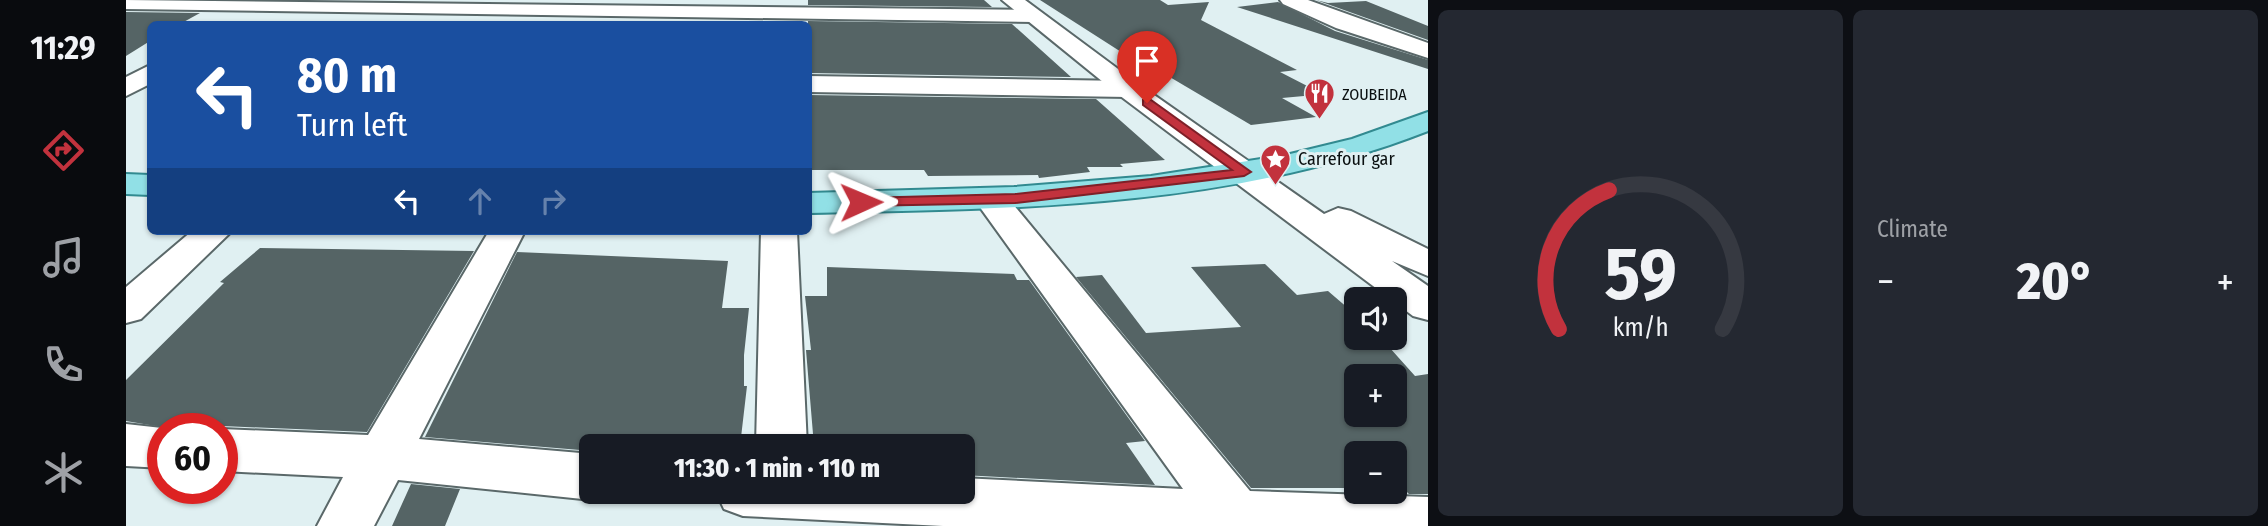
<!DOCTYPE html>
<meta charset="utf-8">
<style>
:root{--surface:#171b24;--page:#242831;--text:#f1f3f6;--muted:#9ea1a6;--line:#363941;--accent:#c2323d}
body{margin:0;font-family:"Fira Sans Condensed",sans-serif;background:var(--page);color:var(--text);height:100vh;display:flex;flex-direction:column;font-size:26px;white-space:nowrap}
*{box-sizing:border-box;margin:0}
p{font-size:23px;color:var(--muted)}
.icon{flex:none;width:38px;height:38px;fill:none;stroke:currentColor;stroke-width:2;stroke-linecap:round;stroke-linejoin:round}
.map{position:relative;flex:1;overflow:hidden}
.drawer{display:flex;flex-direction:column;gap:10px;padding:10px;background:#0d0f14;width:840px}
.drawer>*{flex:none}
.banner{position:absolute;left:21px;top:21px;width:665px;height:214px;border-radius:10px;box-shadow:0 2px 5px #0004;background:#1a4fa0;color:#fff;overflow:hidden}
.buttons{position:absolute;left:1218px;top:287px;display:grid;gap:14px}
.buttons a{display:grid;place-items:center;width:63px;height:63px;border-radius:10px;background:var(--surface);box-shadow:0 2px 5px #0004;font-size:35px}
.speed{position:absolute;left:21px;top:413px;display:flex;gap:14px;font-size:35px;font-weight:700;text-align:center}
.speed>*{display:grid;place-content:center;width:91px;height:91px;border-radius:50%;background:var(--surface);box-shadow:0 2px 5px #0004;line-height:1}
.speed .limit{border:10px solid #d22;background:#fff;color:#111}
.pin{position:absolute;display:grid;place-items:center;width:60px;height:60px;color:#fff;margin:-72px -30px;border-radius:50% 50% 50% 0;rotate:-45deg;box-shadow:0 0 7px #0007}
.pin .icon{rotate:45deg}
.me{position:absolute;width:77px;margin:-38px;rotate:89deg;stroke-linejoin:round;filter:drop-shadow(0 0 5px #0008)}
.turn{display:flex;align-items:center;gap:24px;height:147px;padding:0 35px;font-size:32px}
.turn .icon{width:91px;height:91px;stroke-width:2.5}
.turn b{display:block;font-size:49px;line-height:60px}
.lanes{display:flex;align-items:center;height:66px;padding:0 35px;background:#0003;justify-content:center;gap:35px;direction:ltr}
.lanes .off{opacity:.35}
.big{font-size:52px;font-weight:800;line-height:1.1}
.drawer .tile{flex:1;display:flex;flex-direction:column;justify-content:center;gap:10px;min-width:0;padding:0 24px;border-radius:10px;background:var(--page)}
.drawer .dial{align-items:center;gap:0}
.dial svg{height:182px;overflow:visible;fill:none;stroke:var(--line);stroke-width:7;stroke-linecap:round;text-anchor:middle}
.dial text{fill:var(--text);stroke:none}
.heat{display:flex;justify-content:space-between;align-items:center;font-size:38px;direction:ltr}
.drawer .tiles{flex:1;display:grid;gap:10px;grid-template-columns:repeat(2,1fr)}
.trip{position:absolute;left:453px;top:434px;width:396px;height:70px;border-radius:10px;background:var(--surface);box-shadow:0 2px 5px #0004;font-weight:800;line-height:70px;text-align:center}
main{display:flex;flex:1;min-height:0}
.menu{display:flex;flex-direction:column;width:126px;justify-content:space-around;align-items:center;background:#090b0e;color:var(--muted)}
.menu .icon{width:49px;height:49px}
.menu .on{color:var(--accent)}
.menu b{font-size:32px;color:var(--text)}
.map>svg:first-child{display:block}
.building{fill:#556465;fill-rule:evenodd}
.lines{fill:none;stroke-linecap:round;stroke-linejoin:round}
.street-casing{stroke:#5a6869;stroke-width:4}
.secondary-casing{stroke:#5a6869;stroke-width:4}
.primary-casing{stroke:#328a90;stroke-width:4}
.street{fill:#fff;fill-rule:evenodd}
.secondary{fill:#fff;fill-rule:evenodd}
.primary{fill:#91e0e6;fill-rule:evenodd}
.route{fill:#c2323d;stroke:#7e2028;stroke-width:2}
.labels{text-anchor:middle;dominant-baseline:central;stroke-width:6;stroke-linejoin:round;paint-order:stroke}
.far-poi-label{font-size:16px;fill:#0a0f10;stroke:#e0f0f2;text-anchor:start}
.poi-label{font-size:18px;fill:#0a0f10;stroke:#e0f0f2;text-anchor:start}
</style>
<main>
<nav class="menu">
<b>11:29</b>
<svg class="icon on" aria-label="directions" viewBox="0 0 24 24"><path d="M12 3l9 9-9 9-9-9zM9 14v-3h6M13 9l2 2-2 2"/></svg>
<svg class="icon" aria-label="music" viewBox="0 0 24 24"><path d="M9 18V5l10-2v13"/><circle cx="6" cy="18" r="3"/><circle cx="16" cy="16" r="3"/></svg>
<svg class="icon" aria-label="phone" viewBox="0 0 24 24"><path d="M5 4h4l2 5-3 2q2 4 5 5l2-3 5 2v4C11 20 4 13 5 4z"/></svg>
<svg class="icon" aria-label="climate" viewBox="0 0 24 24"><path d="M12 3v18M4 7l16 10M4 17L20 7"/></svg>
</nav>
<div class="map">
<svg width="1302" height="526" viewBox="0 0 1302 526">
<rect width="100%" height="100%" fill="#e0f0f2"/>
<!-- building -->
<path class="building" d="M682,0h176l8,7 -184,-2z
M914,0h120l8,5 41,-3 -8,18 96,50 -17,2 37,19 -7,1 5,3 -33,3 34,19 -65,8 -88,-52h-9z
M1190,0l12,3 38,-2 62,25v14z
M1152,2l57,29 93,29v9l-191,-62z
M0,12l74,1 -20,11h-30v17l-24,15z
M682,21l204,3 59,53 -263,-4z
M682,95l288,4 69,61 -45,4 3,3h-36l3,5 -51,6 -1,-3 -110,1 -4,-6h-116z
M134,248l214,3 -107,181 -145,-6 -49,3 -47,-8v-41l98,-97 -4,-1z
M391,252l211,9 -6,47h27l-5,47v31h3l-7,60h-148v5l-167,-14z
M1139,264l32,31 31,-4 28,24v23h25l34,38 13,-2v120h-19l-7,-7h-7v-34h-39v35h-105l-175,-211 26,-2 44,58 95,-6 -50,-60zM1230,376h39v39h-39z
M701,267l187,7 3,6h12l116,161 -19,2 29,42 -193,-10v-29h-148l-8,-96h5l-6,-54h22z
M285,484l49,5 -15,37h-53z"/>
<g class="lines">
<defs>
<path id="street" d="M0,0l908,10 11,6 -11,6 -908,-13z
M1154,0h28l120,43v15l-92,-30 -53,-24z
M24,65v19l-24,12v-19z
M682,76l320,5 9,2 4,6 -4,6 -9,2 -320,-5z
M865,189l12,3 247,299 178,6v29h-485l-200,-10 -19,-7 -8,-17h246v-14l221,11 -209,-290 5,-7z
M66,231h40l-91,88 -15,4v-36z
M363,231h36l-106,208 173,15v38l19,1 -19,7 -194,-20 -24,46h-57l26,-49 -121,-6v-42l146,6z
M635,231h36l10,215h-51z
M0,424l45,5h-8v39l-37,-2z"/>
<path id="secondary" d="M876,0h23l112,83 187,131 14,-6 13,3 77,38v27l-36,-15 36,25v34l-15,-4 -294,-221z"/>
<path id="primary" d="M1302,112v19c-196,77 -412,78 -620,82v-20l206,-6 137,-11 135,-21 66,-16z
M0,174l24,1v20l-24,-1z"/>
</defs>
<!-- street casing -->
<use href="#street" class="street-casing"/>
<!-- secondary casing -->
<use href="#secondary" class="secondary-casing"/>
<!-- primary casing -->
<use href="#primary" class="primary-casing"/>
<!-- street -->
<use href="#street" class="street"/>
<!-- secondary -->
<use href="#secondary" class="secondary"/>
<!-- primary -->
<use href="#primary" class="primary"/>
</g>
<!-- route -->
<path class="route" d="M1017,100h8l100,72 -7,4 -229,27 -154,3 -7,-4 7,-4 154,-4 217,-24 -89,-65z"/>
<!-- icons -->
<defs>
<symbol id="restaurant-pin" viewBox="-11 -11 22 30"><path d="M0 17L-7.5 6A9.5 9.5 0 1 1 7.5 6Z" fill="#c2323d" stroke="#e0f0f2"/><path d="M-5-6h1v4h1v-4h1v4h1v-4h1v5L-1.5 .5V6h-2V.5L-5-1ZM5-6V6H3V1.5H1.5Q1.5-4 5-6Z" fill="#fff"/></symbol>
<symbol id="sight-pin" viewBox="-11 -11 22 30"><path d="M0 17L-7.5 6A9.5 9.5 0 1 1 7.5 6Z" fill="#c2323d" stroke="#e0f0f2"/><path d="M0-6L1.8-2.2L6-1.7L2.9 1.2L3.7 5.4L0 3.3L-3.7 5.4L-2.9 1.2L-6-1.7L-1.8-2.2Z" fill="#fff"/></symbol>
</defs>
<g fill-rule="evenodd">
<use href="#restaurant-pin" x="1176" y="76" width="35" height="47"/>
<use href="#sight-pin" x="1132" y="142" width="35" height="47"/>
</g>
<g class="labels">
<!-- far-poi labels -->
<g class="far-poi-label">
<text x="1216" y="94">ZOUBEIDA</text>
</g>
<!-- poi labels -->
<g class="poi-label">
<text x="1172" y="159">Carrefour gar</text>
</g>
</g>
</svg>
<div class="buttons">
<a><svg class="icon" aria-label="sound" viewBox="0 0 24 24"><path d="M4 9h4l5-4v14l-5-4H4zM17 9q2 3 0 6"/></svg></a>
<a>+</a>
<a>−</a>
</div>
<div class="speed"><div class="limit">60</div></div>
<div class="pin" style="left:1021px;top:103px;background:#d93025"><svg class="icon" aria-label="arrive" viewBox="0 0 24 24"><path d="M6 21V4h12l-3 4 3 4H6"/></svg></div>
<svg class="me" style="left:735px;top:202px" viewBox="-20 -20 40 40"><path d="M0-17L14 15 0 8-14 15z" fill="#c2323d" stroke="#fff" stroke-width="4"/></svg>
<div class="trip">11:30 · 1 min · 110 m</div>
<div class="banner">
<div class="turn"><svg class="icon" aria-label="left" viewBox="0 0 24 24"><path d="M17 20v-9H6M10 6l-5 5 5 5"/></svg><div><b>80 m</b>Turn left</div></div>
<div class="lanes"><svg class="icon" aria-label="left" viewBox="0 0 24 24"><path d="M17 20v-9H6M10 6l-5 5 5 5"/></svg><svg class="icon off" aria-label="ahead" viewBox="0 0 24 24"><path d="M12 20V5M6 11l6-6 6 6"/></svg><svg class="icon off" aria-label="right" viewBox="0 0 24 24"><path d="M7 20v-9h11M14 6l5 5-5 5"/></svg></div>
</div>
</div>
<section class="drawer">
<div class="tiles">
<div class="tile dial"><svg viewBox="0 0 100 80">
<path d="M14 69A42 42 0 1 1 86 69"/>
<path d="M14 69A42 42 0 0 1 36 8" stroke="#c2323d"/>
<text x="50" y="56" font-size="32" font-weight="700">59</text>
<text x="50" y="72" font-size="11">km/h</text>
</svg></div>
<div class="tile"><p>Climate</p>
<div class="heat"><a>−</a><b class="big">20°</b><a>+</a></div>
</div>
</div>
</section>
</main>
